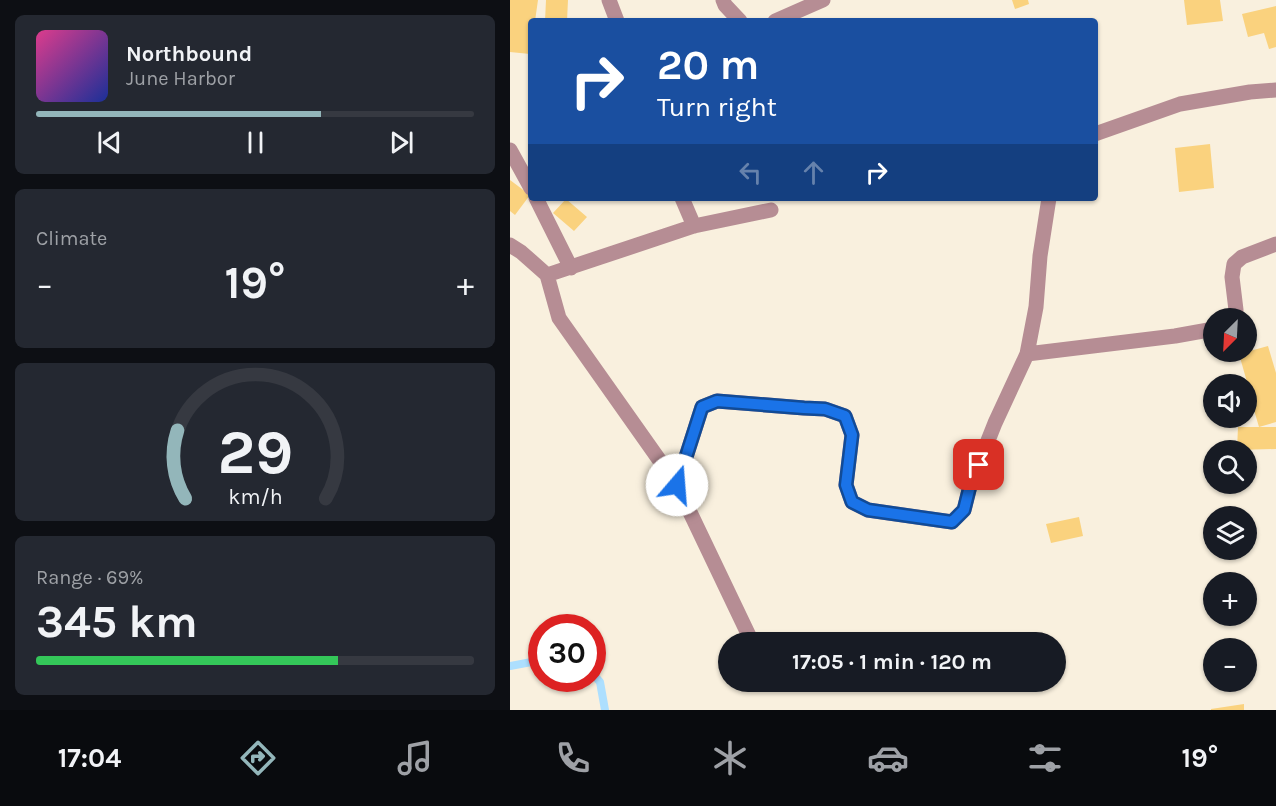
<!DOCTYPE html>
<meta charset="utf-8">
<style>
:root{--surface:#171b24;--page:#242831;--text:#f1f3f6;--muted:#9ea1a6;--line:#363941;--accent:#93b6ba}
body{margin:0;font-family:Karla,sans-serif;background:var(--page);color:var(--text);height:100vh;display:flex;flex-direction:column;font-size:22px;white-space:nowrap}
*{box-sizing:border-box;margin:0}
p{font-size:20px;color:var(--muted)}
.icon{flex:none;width:33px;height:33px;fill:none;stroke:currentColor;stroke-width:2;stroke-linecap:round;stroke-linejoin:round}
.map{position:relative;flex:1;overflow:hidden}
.side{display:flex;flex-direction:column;gap:15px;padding:15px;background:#0d0f14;width:510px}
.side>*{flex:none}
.guide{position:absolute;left:18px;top:18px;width:570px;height:183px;border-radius:6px;box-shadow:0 2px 4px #0004;background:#1a4fa0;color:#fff;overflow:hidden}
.needle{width:39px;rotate:204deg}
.controls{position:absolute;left:693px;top:308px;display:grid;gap:12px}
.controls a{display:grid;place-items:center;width:54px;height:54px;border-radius:50%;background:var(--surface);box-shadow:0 2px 4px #0004;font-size:30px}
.speed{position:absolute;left:18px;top:614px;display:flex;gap:12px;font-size:30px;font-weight:700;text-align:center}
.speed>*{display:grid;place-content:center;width:78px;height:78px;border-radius:50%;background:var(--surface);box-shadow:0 2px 4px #0004;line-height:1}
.speed .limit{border:9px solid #d22;background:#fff;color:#111}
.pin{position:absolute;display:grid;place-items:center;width:51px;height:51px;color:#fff;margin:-26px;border-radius:12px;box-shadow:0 3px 9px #0006}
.me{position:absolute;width:66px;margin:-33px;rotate:18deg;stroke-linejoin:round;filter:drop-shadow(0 0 4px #0008)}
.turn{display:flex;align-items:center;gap:21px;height:126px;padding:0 30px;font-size:27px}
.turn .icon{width:78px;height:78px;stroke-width:2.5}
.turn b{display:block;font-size:42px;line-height:51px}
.lanes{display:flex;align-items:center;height:57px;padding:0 30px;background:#0003;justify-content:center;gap:30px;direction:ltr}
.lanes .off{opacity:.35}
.big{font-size:45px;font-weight:700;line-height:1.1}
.side .widget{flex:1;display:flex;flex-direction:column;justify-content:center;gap:9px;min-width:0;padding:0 21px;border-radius:9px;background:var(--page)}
.side .dial{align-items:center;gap:0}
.dial svg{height:156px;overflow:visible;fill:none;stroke:var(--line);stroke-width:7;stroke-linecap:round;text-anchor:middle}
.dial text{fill:var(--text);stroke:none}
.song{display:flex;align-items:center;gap:18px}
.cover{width:72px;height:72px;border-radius:9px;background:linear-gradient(135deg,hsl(330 70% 55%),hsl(230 70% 35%))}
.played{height:6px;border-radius:3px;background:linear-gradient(90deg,var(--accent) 65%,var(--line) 65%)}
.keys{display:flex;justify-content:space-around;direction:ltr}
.heat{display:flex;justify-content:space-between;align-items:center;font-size:33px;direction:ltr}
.charge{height:9px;border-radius:4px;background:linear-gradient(90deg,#34c759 69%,var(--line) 0)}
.trip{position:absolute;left:208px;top:632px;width:348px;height:60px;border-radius:30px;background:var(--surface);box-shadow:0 2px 4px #0004;font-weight:700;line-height:60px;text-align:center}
.tab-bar{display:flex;height:96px;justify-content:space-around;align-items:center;background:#090b0e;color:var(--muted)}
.tab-bar .icon{width:42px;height:42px}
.tab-bar .active{color:var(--accent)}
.tab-bar b{font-size:27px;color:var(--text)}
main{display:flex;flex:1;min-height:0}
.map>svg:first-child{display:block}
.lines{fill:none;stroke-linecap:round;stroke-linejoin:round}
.stream{stroke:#addffe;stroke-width:8}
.building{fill:#fad27e}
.minor{stroke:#b68d94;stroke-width:15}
.route-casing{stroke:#114b97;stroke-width:15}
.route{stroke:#1a73e8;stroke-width:10}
</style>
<main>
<section class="side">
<div class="widget">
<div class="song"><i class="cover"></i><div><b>Northbound</b><p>June Harbor</p></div></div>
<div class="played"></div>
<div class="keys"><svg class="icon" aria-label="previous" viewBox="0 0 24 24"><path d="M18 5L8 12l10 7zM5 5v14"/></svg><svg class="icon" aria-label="pause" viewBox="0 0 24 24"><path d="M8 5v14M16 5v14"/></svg><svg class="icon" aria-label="next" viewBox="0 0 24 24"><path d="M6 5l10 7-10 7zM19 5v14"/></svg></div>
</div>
<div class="widget"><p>Climate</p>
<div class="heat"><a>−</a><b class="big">19°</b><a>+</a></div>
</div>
<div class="widget dial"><svg viewBox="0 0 100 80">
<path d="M14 69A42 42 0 1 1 86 69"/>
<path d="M14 69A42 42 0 0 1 10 34" stroke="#93b6ba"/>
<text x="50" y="56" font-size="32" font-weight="700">29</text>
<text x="50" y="72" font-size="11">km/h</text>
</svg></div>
<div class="widget"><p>Range · 69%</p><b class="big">345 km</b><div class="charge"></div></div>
</section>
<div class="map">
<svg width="766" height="710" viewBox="0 0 766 710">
<rect width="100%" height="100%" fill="#f9f0de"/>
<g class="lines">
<!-- stream -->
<path class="stream" d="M0,666l32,-6
M82,673l8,9 5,28"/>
</g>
<!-- building -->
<path class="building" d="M0,0h28l-3,21h-4l-1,33 -20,-2z
M36,0h22l-1,21h-22z
M502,0h16l1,4 -14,5z
M674,0h36l3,21 -36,4z
M766,6v41l-7,2 -5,-16 -16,4 -6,-23z
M700,144l4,44 -35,4 -4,-44z
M0,180l20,15 -15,20 -5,-4z
M56,199l21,18 -13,14 -21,-18z
M758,346l8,27v49l-17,5h17v22l-39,1 1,-23h21l-5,-17 -8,2 1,-30 -8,-28z
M569,517l4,19 -32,7 -5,-19z
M419,681h33v7l-33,-4z
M734,704v6h-33v-1z"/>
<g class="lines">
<!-- minor -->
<path class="minor" d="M99,0l8,21
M213,0l2,5 15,16
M265,21l48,-21
M585,134l85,-30 70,-12 26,-2
M0,150l21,38
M26,198l35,70
M172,198l12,28
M0,245l11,7 26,23 12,43 118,167 75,157
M37,275l147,-49 77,-16
M724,318l2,-8 -4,-33 2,-13 8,-7 34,-13
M517,354l148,-18 39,-7
M167,485l25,-78 15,-6 87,7 21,1 20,7 7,19 -6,50 6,17 16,8 84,12 12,-12 6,-24 25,-63 32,-69 9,-47 4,-51 9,-58"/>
</g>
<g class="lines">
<defs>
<path id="route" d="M167,485l25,-78 15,-6 87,7 21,1 20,7 7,19 -6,50 6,17 16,8 84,12 12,-12 6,-24 9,-21"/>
</defs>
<!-- route casing -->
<use href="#route" class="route-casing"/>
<!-- route -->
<use href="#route" class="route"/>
</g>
</svg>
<div class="controls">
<a><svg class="needle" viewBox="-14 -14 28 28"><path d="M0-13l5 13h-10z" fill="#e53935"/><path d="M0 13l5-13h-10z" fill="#9ea1a6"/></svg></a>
<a><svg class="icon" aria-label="sound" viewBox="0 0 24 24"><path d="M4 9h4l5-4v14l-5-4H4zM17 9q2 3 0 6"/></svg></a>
<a><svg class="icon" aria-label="search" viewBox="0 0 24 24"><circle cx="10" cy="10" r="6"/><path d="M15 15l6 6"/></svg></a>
<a><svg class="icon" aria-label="layers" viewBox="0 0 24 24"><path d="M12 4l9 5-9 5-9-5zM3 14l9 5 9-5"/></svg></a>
<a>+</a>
<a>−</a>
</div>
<div class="speed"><div class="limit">30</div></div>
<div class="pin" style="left:469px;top:465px;background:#d93025"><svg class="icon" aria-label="arrive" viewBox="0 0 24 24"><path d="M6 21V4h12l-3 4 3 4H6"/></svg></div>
<svg class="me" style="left:167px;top:485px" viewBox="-20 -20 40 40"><circle r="19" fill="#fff"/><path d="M0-13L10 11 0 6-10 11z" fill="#1a73e8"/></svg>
<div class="trip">17:05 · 1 min · 120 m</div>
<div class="guide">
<div class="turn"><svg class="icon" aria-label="right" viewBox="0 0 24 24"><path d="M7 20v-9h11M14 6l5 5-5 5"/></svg><div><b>20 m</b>Turn right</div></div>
<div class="lanes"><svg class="icon off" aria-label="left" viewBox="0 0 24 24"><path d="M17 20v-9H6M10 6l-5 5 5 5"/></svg><svg class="icon off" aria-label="ahead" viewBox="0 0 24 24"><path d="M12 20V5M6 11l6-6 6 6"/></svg><svg class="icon" aria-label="right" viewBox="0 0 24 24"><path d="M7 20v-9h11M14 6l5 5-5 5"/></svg></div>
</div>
</div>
</main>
<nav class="tab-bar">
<b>17:04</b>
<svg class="icon active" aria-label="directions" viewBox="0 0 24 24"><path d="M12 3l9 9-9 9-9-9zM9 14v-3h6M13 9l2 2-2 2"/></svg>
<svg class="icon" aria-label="music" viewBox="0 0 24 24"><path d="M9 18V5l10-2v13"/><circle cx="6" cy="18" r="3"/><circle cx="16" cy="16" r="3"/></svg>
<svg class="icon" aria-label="phone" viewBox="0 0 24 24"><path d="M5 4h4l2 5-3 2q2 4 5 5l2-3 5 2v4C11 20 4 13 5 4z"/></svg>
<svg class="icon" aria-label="climate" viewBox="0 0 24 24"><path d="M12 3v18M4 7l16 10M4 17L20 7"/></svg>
<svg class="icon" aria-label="car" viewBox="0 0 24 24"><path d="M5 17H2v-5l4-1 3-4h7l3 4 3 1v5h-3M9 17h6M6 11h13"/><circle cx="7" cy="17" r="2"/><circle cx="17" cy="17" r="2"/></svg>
<svg class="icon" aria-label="filters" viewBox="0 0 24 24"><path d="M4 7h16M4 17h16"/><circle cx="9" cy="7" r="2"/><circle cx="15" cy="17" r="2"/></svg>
<b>19°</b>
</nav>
